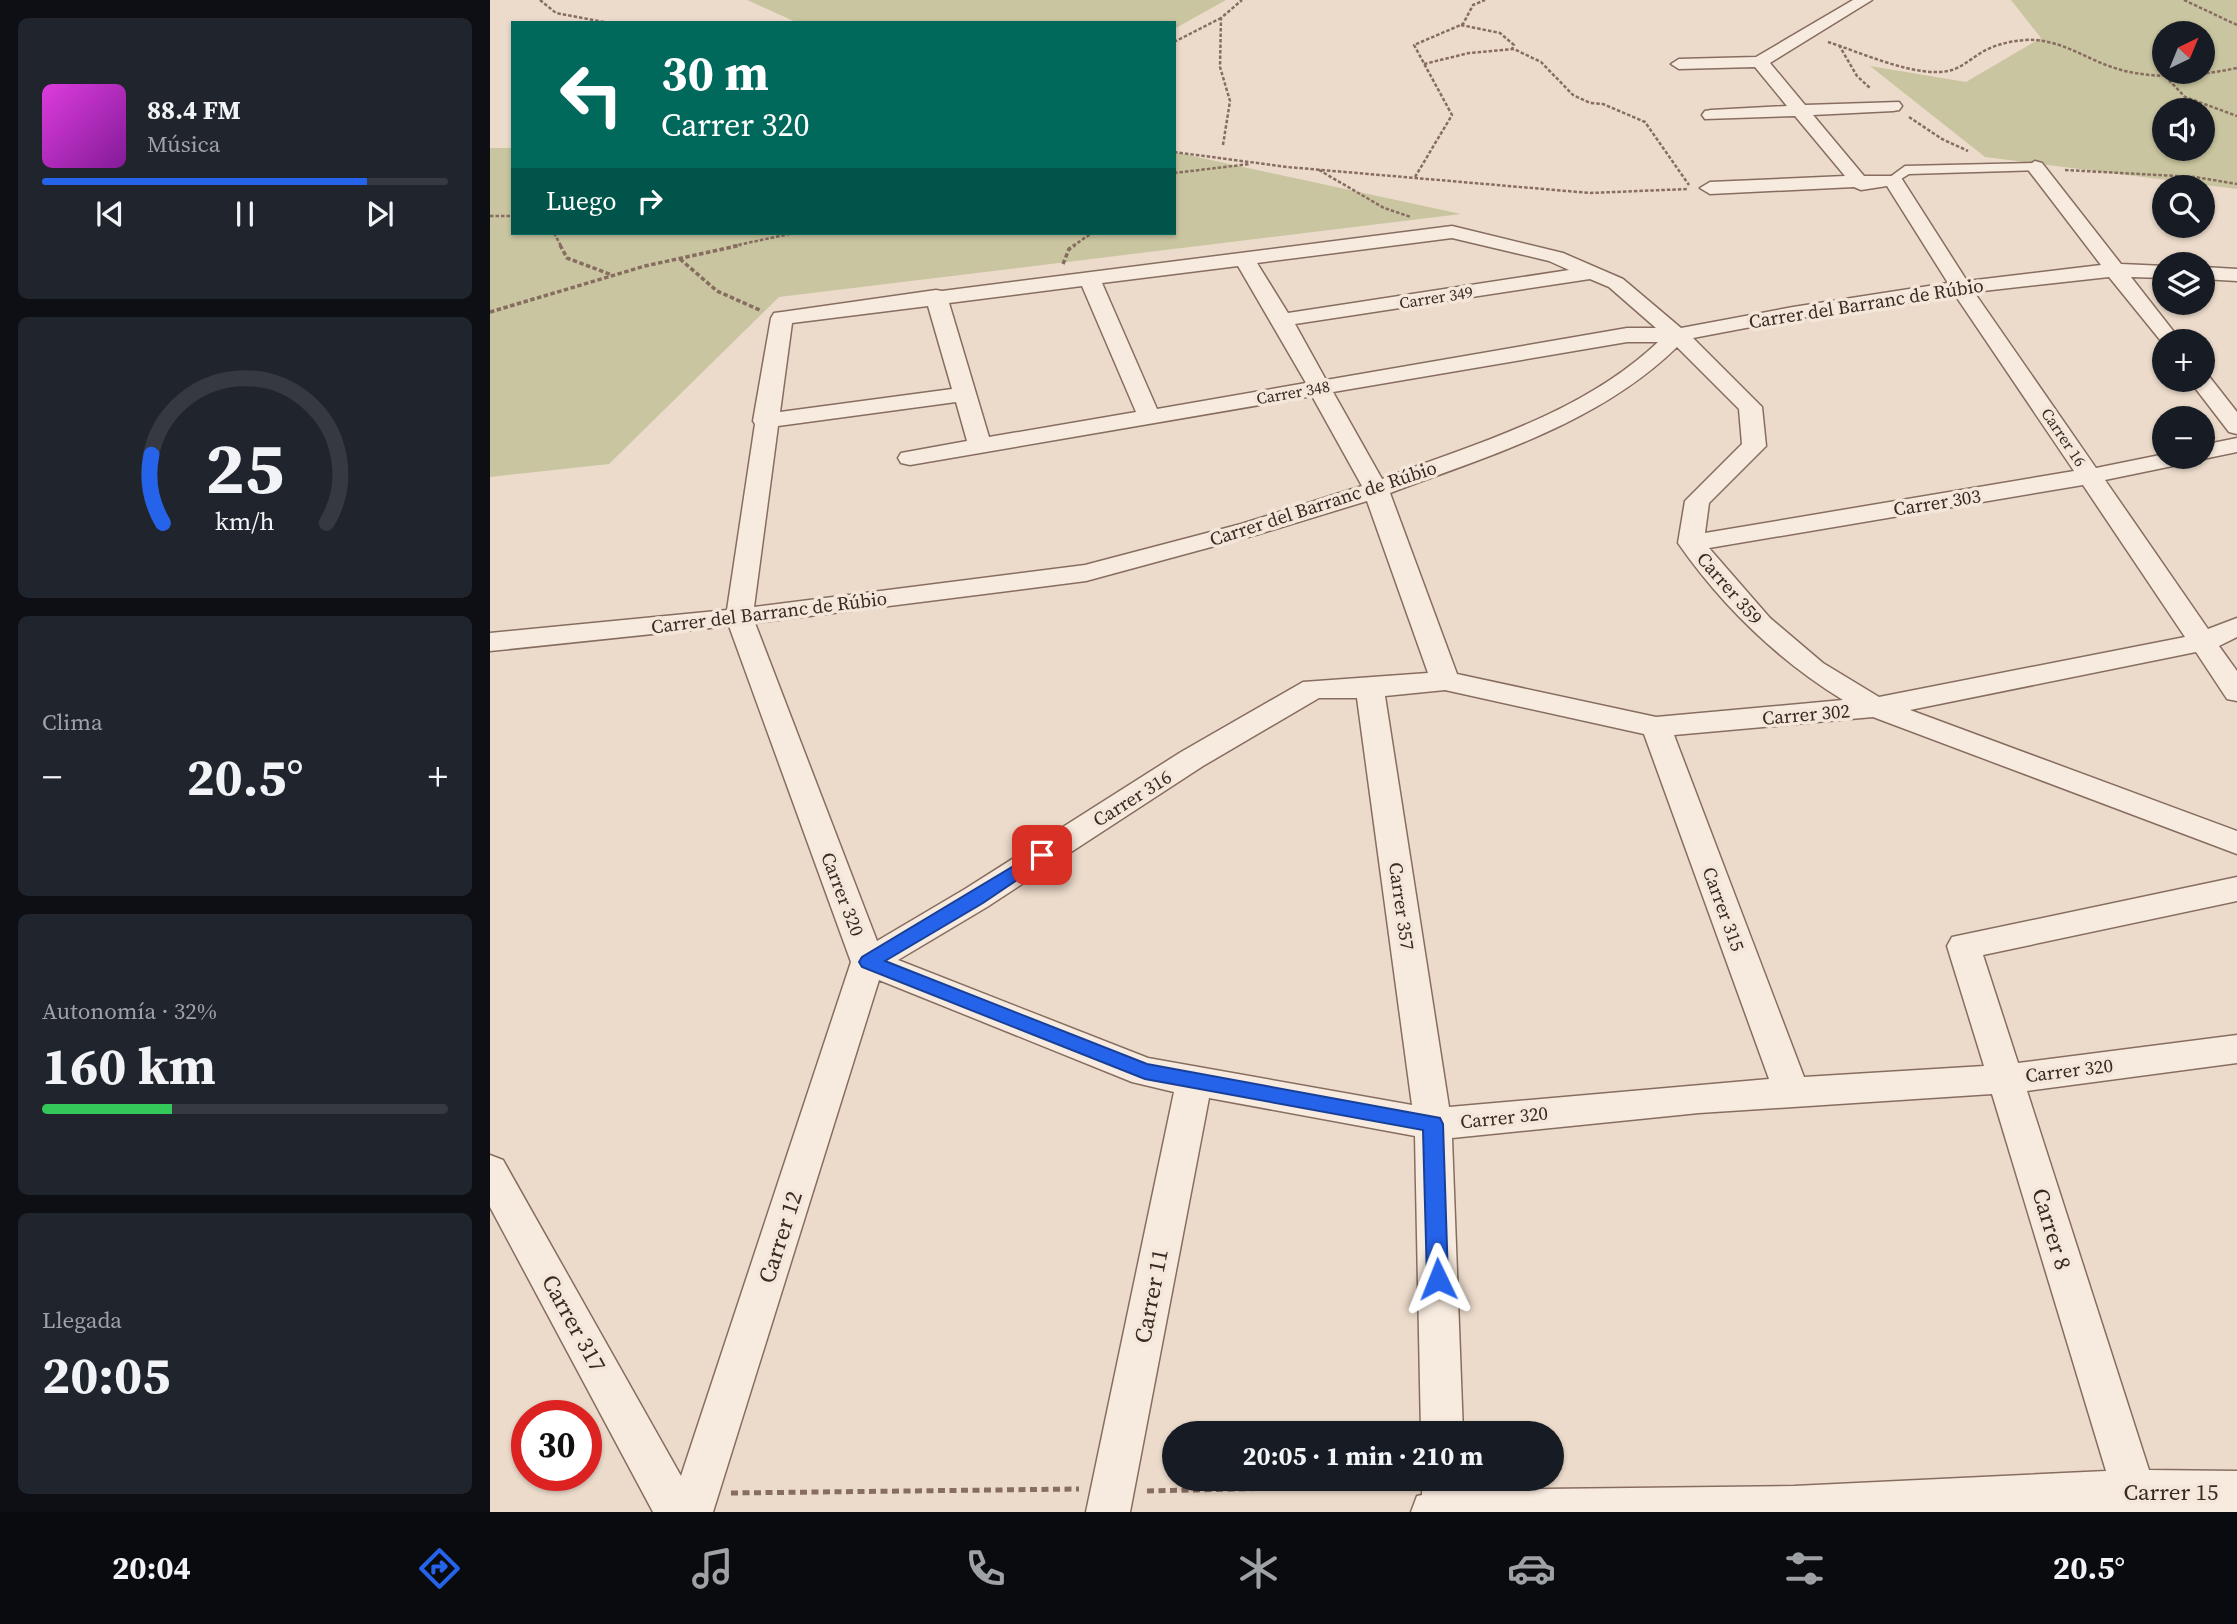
<!DOCTYPE html>
<html lang="es">
<meta charset="utf-8">
<style>
:root{--surface:#171b24;--page:#20242c;--text:#f1f3f6;--muted:#9ea1a6;--line:#363941;--accent:#2563eb}
body{margin:0;font-family:"Source Serif 4",serif;background:var(--page);color:var(--text);height:100vh;display:flex;flex-direction:column;font-size:26px;white-space:nowrap}
*{box-sizing:border-box;margin:0}
p{font-size:23px;color:var(--muted)}
.icon{flex:none;width:38px;height:38px;fill:none;stroke:currentColor;stroke-width:2;stroke-linecap:round;stroke-linejoin:round}
.map{position:relative;flex:1;overflow:hidden}
.panel{display:flex;flex-direction:column;gap:18px;padding:18px;background:#0d0f14;width:490px}
.panel>*{flex:none}
.guide{position:absolute;left:21px;top:21px;width:665px;height:214px;border-radius:0px;box-shadow:0 2px 5px #0004;background:#00695c;color:#fff;overflow:hidden}
.needle{width:46px;rotate:43deg}
.tools{position:absolute;left:1662px;top:21px;display:grid;gap:14px}
.tools a{display:grid;place-items:center;width:63px;height:63px;border-radius:50%;background:var(--surface);box-shadow:0 2px 5px #0004;font-size:35px}
.speed{position:absolute;left:21px;top:1400px;display:flex;gap:14px;font-size:35px;font-weight:700;text-align:center}
.speed>*{display:grid;place-content:center;width:91px;height:91px;border-radius:50%;background:var(--surface);box-shadow:0 2px 5px #0004;line-height:1}
.speed .limit{border:10px solid #d22;background:#fff;color:#111}
.pin{position:absolute;display:grid;place-items:center;width:60px;height:60px;color:#fff;margin:-30px;border-radius:14px;box-shadow:0 4px 10px #0006}
.me{position:absolute;width:77px;margin:-38px;rotate:358deg;stroke-linejoin:round;filter:drop-shadow(0 0 5px #0008)}
.turn{display:flex;align-items:center;gap:24px;height:147px;padding:0 35px;font-size:32px}
.turn .icon{width:91px;height:91px;stroke-width:2.5}
.turn b{display:block;font-size:49px;line-height:60px}
.then{display:flex;align-items:center;height:66px;padding:0 35px;background:#0003;gap:14px;font-size:26px}
.big{font-size:52px;font-weight:700;line-height:1.1}
.panel .tile{flex:1;display:flex;flex-direction:column;justify-content:center;gap:10px;min-width:0;padding:0 24px;border-radius:10px;background:var(--page)}
.panel .dial{align-items:center;gap:0}
.dial svg{height:182px;overflow:visible;fill:none;stroke:var(--line);stroke-width:7;stroke-linecap:round;text-anchor:middle}
.dial text{fill:var(--text);stroke:none}
.song{display:flex;align-items:center;gap:21px}
.cover{width:84px;height:84px;border-radius:10px;background:linear-gradient(135deg,hsl(300 70% 55%),hsl(290 70% 35%))}
.played{height:7px;border-radius:4px;background:linear-gradient(90deg,var(--accent) 80%,var(--line) 80%)}
.keys{display:flex;justify-content:space-around;direction:ltr}
.heat{display:flex;justify-content:space-between;align-items:center;font-size:38px;direction:ltr}
.charge{height:10px;border-radius:5px;background:linear-gradient(90deg,#34c759 32%,var(--line) 0)}
.trip{position:absolute;left:672px;top:1421px;width:402px;height:70px;border-radius:35px;background:var(--surface);box-shadow:0 2px 5px #0004;font-weight:700;line-height:70px;text-align:center}
.tab-bar{display:flex;height:112px;justify-content:space-around;align-items:center;background:#090b0e;color:var(--muted)}
.tab-bar .icon{width:49px;height:49px}
.tab-bar .selected{color:var(--accent)}
.tab-bar b{font-size:32px;color:var(--text)}
main{display:flex;flex:1;min-height:0}
.map>svg:first-child{display:block}
.green{fill:#c9c5a0;fill-rule:evenodd}
.lines{fill:none;stroke-linecap:round;stroke-linejoin:round}
.pedestrian-casing{stroke:#876d60;stroke-width:3}
.minor-casing{stroke:#876d60;stroke-width:3}
.path-far2{stroke:#876d60;stroke-width:2.5;stroke-dasharray:3.5 2;stroke-linecap:butt}
.path-far1{stroke:#876d60;stroke-width:3.5;stroke-dasharray:4.5 2.5;stroke-linecap:butt}
.path{stroke:#876d60;stroke-width:5;stroke-dasharray:7 4.5;stroke-linecap:butt}
.pedestrian{fill:#f7eade;fill-rule:evenodd}
.minor{fill:#f7eade;fill-rule:evenodd}
.route{fill:#2563eb;stroke:#184099;stroke-width:2}
.labels{text-anchor:middle;dominant-baseline:central;stroke-width:7;stroke-linejoin:round;paint-order:stroke}
.far-street-label{font-size:16px;fill:#392923;stroke:#f4e7da}
.street-label{font-size:19px;fill:#392923;stroke:#f4e7da}
.near-street-label{font-size:23px;fill:#392923;stroke:#f4e7da}
</style>
<main>
<section class="panel">
<div class="tile">
<div class="song"><i class="cover"></i><div><b>88.4 FM</b><p>Música</p></div></div>
<div class="played"></div>
<div class="keys"><svg class="icon" aria-label="previous" viewBox="0 0 24 24"><path d="M18 5L8 12l10 7zM5 5v14"/></svg><svg class="icon" aria-label="pause" viewBox="0 0 24 24"><path d="M8 5v14M16 5v14"/></svg><svg class="icon" aria-label="next" viewBox="0 0 24 24"><path d="M6 5l10 7-10 7zM19 5v14"/></svg></div>
</div>
<div class="tile dial"><svg viewBox="0 0 100 80">
<path d="M14 69A42 42 0 1 1 86 69"/>
<path d="M14 69A42 42 0 0 1 9 39" stroke="#2563eb"/>
<text x="50" y="56" font-size="32" font-weight="700">25</text>
<text x="50" y="72" font-size="11">km/h</text>
</svg></div>
<div class="tile"><p>Clima</p>
<div class="heat"><a>−</a><b class="big">20.5°</b><a>+</a></div>
</div>
<div class="tile"><p>Autonomía · 32%</p><b class="big">160 km</b><div class="charge"></div></div>
<div class="tile"><p>Llegada</p><b class="big">20:05</b></div>
</section>
<div class="map">
<svg width="1747" height="1512" viewBox="0 0 1747 1512">
<rect width="100%" height="100%" fill="#ecdbcb"/>
<!-- green -->
<path class="green" d="M257,0h479l-52,29v-6h-376z
M1521,0h226v189l-252,-32 -115,-91 96,16 75,-44zM1675,33h38v39h-38zM1675,110h38v39h-38z
M0,148h23v85h661v-81l287,62 -682,83 -170,167 -119,13z"/>
<g class="lines">
<defs>
<path id="pedestrian" d="M1545,163l5,1v6l-131,4 -16,10 -7,-4 19,-14z"/>
<path id="minor" d="M1363,0h19l-102,63 35,42 94,-3 3,4 -3,4 -6,1 -80,4 51,61h36l67,105 134,-16 -75,-98 9,-6 7,2 79,101 44,2v12l-34,-1 50,64h-16v5l-56,-69 -135,15 122,176 69,-14v3h38v-12l34,-7v14l-34,7 -8,-2 -3,5 -87,18 103,149 29,-11v19l-18,9 18,25v30l-10,-2 -31,-47 -286,58 327,121v23l-364,-137 -199,18 130,342 180,-11 -37,-120 5,-9 285,-60v24l-254,54 35,108 219,-28v28l-210,28 122,379 88,1v41h-826l6,-16 5,-1v-16h44v11l328,-4 312,-15 -114,-377 -293,19 -247,25 11,295h-42l-6,-297 -206,-38 -79,414h-44l88,-420 -42,-10 -253,-102 -166,532h-60l-163,-305v-52l13,5 178,316 170,-514 -122,-336 -239,25v-18l237,-23 28,-186 -2,-3 18,-103 3,-5 8,-1 154,-22 6,1 510,-65 111,27 60,26 58,49 112,-21 155,-24 -61,-97 -26,4 -7,-3 -144,7 -10,-6 10,-6 135,-6 -50,-60 -90,3 -3,-4 3,-4 6,-1 76,-4 -32,-39 -76,2 -8,-5 8,-5 77,-2zM962,238l97,23 20,9 -281,43 -31,-50zM748,266l68,117 -149,26 -55,-126zM1100,279l19,8 47,41h-29l-301,52 -31,-56zM592,286l54,126 -147,25 -40,-134zM1465,295l119,176 -369,62 4,-30 57,-57 -4,-39 -69,-69 100,-19zM438,306l24,83 -172,23 12,-89zM1137,342h31c-76,72 -181,101 -276,137l-49,-87zM1187,347l62,62 3,35 -57,57 -7,42c44,63 100,117 165,157l-187,17 -199,-43 -67,-181c100,-38 208,-69 287,-146zM822,396l50,90 -121,38 -156,41 -331,42 24,-181 178,-24 11,39 -66,12 -3,5 3,5 9,2zM1593,485l102,152 -306,60 -56,-34 -53,-45 -61,-70zM877,501l61,172 -125,9 -122,70 -216,137 -88,52 -122,-318 331,-42 173,-47zM955,690l199,44 125,345 -320,28 -64,-411zM829,698h38l55,407 -264,-47 -250,-98 89,-53 216,-141z
M1713,267l34,2v12l-34,-2z
M1713,374l5,1 29,37v22l-8,-2 -40,-52h14z"/>
</defs>
<!-- pedestrian casing -->
<use href="#pedestrian" class="pedestrian-casing"/>
<!-- minor casing -->
<use href="#minor" class="minor-casing"/>
<!-- path-far2 -->
<path class="path-far2" d="M50,0l16,13 53,10
M1694,0l53,25
M971,25l39,8 14,12 -2,4
M684,42l47,-24
M1338,42c32,10 92,38 124,28 12,-4 21,-13 32,-19 15,-8 35,-12 52,-11 25,2 47,16 70,25 42,16 87,12 131,3
M1349,45l18,31 14,13
M934,64l45,-11 45,-4 27,13 32,33 17,8 13,1 42,18 44,63
M1675,76l20,21 52,19
M1419,117l33,22 26,12
M733,145l7,-44 -10,-34 1,-49 21,-18
M684,152l113,15 303,26 98,-4
M829,170l65,38 27,9
M1575,170l130,7 42,7
M684,173l76,-9
M925,177l37,-62 -38,-70 49,-21 10,-19 12,-5
M0,216h23
M64,233l7,13
M243,246l61,-13
M583,246l19,-13"/>
<!-- path-far1 -->
<path class="path-far1" d="M70,245l7,13 45,17
M190,259l37,32 45,20
M573,264l6,-15 6,-4
M0,312l155,-46 96,-21"/>
<!-- path -->
<path class="path" d="M657,1491l264,-6
M241,1493l348,-4"/>
<!-- pedestrian -->
<use href="#pedestrian" class="pedestrian"/>
<!-- minor -->
<use href="#minor" class="minor"/>
</g>
<!-- route -->
<path class="route" d="M552,849l6,1 3,5 -3,4 -65,44 -98,58 262,103 293,54 3,6 5,155 -3,6 -7,3 -8,-3 -3,-6 -4,-149 -278,-51 -283,-112 -3,-5 3,-5z"/>
<g class="labels">
<!-- far-street labels -->
<g class="far-street-label">
<text transform="translate(946 297) rotate(-9)">Carrer 349</text>
<text transform="translate(803 392) rotate(-10)">Carrer 348</text>
<text transform="translate(1574 437) rotate(56)">Carrer 16</text>
</g>
<!-- street labels -->
<g class="street-label">
<text transform="translate(1376 303) rotate(-9)">Carrer del Barranc de Rúbio</text>
<text transform="translate(1447 502) rotate(-9)">Carrer 303</text>
<text transform="translate(833 503) rotate(-18)">Carrer del Barranc de Rúbio</text>
<text transform="translate(1240 588) rotate(49)">Carrer 359</text>
<text transform="translate(279 612) rotate(-7)">Carrer del Barranc de Rúbio</text>
<text transform="translate(1316 714) rotate(-5)">Carrer 302</text>
<text transform="translate(642 798) rotate(-32)">Carrer 316</text>
<text transform="translate(353 894) rotate(69)">Carrer 320</text>
<text transform="translate(912 906) rotate(82)">Carrer 357</text>
<text transform="translate(1234 909) rotate(70)">Carrer 315</text>
<text transform="translate(1579 1070) rotate(-7)">Carrer 320</text>
<text transform="translate(1014 1117) rotate(-6)">Carrer 320</text>
</g>
<!-- near-street labels -->
<g class="near-street-label">
<text transform="translate(1562 1229) rotate(73)">Carrer 8</text>
<text transform="translate(290 1237) rotate(-72)">Carrer 12</text>
<text transform="translate(661 1296) rotate(-79)">Carrer 11</text>
<text transform="translate(84 1323) rotate(61)">Carrer 317</text>
<text x="1681" y="1492">Carrer 15</text>
</g>
</g>
</svg>
<div class="tools">
<a><svg class="needle" viewBox="-14 -14 28 28"><path d="M0-13l5 13h-10z" fill="#e53935"/><path d="M0 13l5-13h-10z" fill="#9ea1a6"/></svg></a>
<a><svg class="icon" aria-label="sound" viewBox="0 0 24 24"><path d="M4 9h4l5-4v14l-5-4H4zM17 9q2 3 0 6"/></svg></a>
<a><svg class="icon" aria-label="search" viewBox="0 0 24 24"><circle cx="10" cy="10" r="6"/><path d="M15 15l6 6"/></svg></a>
<a><svg class="icon" aria-label="layers" viewBox="0 0 24 24"><path d="M12 4l9 5-9 5-9-5zM3 14l9 5 9-5"/></svg></a>
<a>+</a>
<a>−</a>
</div>
<div class="speed"><div class="limit">30</div></div>
<div class="pin" style="left:552px;top:855px;background:#d93025"><svg class="icon" aria-label="arrive" viewBox="0 0 24 24"><path d="M6 21V4h12l-3 4 3 4H6"/></svg></div>
<svg class="me" style="left:948px;top:1279px" viewBox="-20 -20 40 40"><path d="M0-17L14 15 0 8-14 15z" fill="#2563eb" stroke="#fff" stroke-width="4"/></svg>
<div class="trip">20:05 · 1 min · 210 m</div>
<div class="guide">
<div class="turn"><svg class="icon" aria-label="left" viewBox="0 0 24 24"><path d="M17 20v-9H6M10 6l-5 5 5 5"/></svg><div><b>30 m</b>Carrer 320</div></div>
<div class="then">Luego<svg class="icon" aria-label="right" viewBox="0 0 24 24"><path d="M7 20v-9h11M14 6l5 5-5 5"/></svg></div>
</div>
</div>
</main>
<nav class="tab-bar">
<b>20:04</b>
<svg class="icon selected" aria-label="directions" viewBox="0 0 24 24"><path d="M12 3l9 9-9 9-9-9zM9 14v-3h6M13 9l2 2-2 2"/></svg>
<svg class="icon" aria-label="music" viewBox="0 0 24 24"><path d="M9 18V5l10-2v13"/><circle cx="6" cy="18" r="3"/><circle cx="16" cy="16" r="3"/></svg>
<svg class="icon" aria-label="phone" viewBox="0 0 24 24"><path d="M5 4h4l2 5-3 2q2 4 5 5l2-3 5 2v4C11 20 4 13 5 4z"/></svg>
<svg class="icon" aria-label="climate" viewBox="0 0 24 24"><path d="M12 3v18M4 7l16 10M4 17L20 7"/></svg>
<svg class="icon" aria-label="car" viewBox="0 0 24 24"><path d="M5 17H2v-5l4-1 3-4h7l3 4 3 1v5h-3M9 17h6M6 11h13"/><circle cx="7" cy="17" r="2"/><circle cx="17" cy="17" r="2"/></svg>
<svg class="icon" aria-label="filters" viewBox="0 0 24 24"><path d="M4 7h16M4 17h16"/><circle cx="9" cy="7" r="2"/><circle cx="15" cy="17" r="2"/></svg>
<b>20.5°</b>
</nav>
